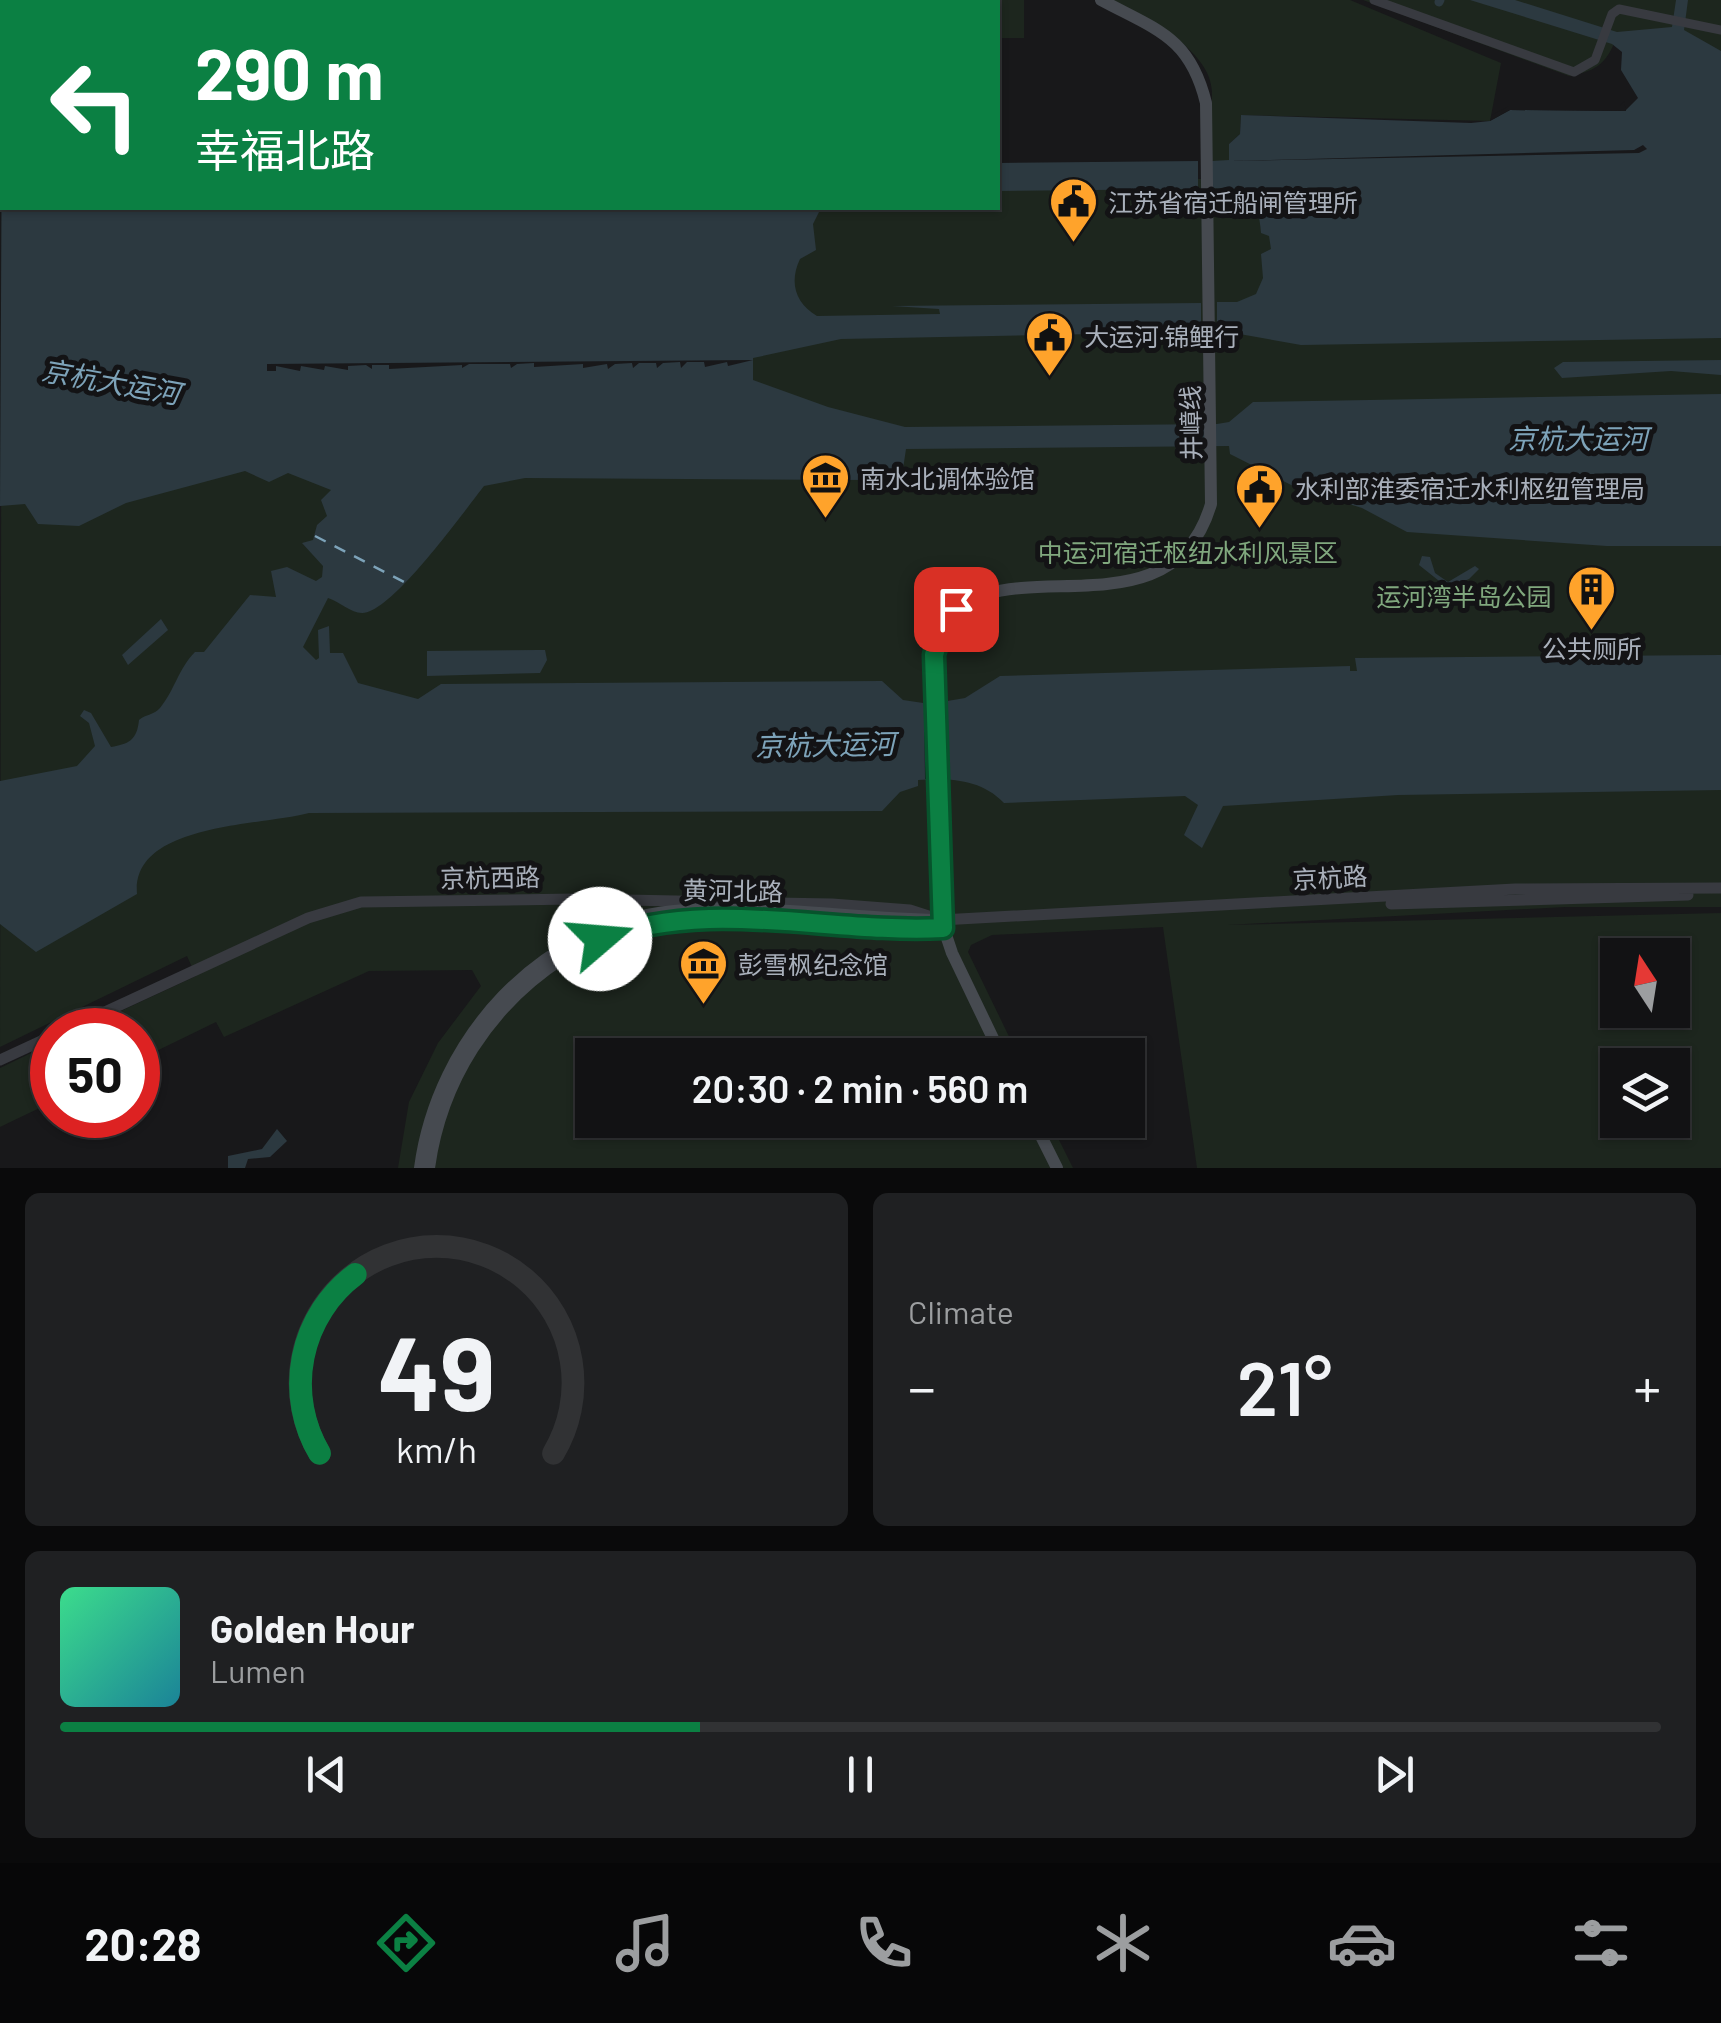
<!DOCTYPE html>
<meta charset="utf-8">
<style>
:root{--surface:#121214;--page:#1f2022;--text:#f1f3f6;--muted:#9c9ea0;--line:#313234;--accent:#0b8043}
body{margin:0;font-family:Barlow,"Noto Sans SC",sans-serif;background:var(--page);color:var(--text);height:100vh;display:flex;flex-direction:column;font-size:38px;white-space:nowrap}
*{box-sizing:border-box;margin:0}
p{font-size:32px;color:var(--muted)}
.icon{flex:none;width:55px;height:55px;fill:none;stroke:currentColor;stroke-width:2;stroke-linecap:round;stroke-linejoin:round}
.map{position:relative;height:1168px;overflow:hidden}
.panel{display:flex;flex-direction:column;gap:25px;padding:25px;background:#0a0a0b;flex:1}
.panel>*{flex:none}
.hud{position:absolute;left:0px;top:0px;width:1000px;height:210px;box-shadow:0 2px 8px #0004,0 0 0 2px var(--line);background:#0b8043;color:#fff;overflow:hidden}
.needle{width:65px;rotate:348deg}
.controls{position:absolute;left:1600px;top:938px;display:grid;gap:20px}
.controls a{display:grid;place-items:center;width:90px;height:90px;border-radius:0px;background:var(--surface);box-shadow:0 2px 8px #0004,0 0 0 2px var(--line);font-size:50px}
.speed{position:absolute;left:30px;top:1008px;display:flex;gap:20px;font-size:50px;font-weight:700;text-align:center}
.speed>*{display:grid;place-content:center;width:130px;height:130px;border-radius:50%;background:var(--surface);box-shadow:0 2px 8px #0004,0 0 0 2px var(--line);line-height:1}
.speed .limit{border:15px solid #d22;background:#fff;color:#111}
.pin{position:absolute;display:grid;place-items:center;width:85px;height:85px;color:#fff;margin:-42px;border-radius:20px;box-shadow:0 5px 15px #0006}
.me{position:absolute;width:110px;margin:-55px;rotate:72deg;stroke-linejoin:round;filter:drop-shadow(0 0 8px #0008)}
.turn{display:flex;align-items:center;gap:35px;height:210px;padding:0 30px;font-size:45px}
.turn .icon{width:130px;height:130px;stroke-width:2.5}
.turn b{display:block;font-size:70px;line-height:85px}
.big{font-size:75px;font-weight:600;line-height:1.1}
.panel .tile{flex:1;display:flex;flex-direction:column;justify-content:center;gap:15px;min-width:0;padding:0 35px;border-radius:15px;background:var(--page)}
.panel .dial{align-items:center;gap:0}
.dial svg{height:260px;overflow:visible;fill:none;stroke:var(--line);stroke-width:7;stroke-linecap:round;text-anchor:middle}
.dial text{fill:var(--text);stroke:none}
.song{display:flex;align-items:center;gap:30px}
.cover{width:120px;height:120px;border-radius:15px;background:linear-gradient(135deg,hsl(150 70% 55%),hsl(190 70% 35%))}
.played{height:10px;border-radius:5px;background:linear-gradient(90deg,var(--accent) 40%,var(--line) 40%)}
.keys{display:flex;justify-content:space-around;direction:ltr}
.heat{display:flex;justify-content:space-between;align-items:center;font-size:55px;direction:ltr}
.panel .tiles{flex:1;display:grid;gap:25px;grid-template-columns:1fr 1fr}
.tile:last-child{grid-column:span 2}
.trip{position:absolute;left:575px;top:1038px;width:570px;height:100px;border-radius:0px;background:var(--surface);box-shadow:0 2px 8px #0004,0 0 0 2px var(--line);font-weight:600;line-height:100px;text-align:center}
.tab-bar{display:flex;height:160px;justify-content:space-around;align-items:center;background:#070708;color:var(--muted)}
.tab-bar .icon{width:70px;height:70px}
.tab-bar .active{color:var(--accent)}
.tab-bar b{font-size:45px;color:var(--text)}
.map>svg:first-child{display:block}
.green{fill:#1d261e;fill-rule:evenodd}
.water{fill:#2c3940}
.pier{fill:#18181a}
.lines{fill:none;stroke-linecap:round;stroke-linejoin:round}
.canal{stroke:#2c3940;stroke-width:9}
.ferry{stroke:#7da3b9;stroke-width:2.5;stroke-dasharray:12 10;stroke-linecap:butt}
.minor{stroke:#383a40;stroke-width:9}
.tertiary{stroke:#383a40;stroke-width:11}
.secondary{stroke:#464a50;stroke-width:12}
.route-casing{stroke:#07532c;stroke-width:25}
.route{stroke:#0b8043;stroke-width:18}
.labels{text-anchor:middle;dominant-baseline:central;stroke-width:10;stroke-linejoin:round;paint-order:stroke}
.poi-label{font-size:25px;fill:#a9b0bb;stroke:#131315;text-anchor:start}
.street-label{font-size:25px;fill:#a9b0bb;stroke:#131315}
.park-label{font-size:25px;fill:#80a87e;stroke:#131315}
.water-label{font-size:28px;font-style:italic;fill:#7da3b9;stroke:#131315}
</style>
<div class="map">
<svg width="1721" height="1168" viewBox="0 0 1721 1168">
<rect width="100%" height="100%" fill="#18181a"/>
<!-- green -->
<path class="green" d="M317,0h436l-434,2z
M932,0h92v38h-26v-36z
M1112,0h238l151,63 -11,58 -249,-6 -1,19 -11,10v17h-17c-1,-22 0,-50 0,-68 1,-42 -69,-78 -100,-93z
M1363,0h358v51l-103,-19c-9,29 -19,39 -49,44z
M2,102v106h996v-27l723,-7v733h-156l-338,18 494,-12v255h-524l-34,-241 -171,8 -21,10 -3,7 50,103h-426v65h457l24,48h-675l11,-66 29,-59 43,-57 -9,-16 -103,1 -145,66 -8,-15 -78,38v-30h-58l116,-54 -9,-20 -187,91zM1618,955h54v55h-54zM1618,1065h54v55h-54z
M52,1043v59l-52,25v-59z"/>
<!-- water -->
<path class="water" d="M1470,0h45l102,32 55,-5 4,-27h12l-4,30 37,21v287l-420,7 -84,-15v-28h20l19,-8 7,-16 -2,-24 10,-5 -2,-13 -8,-3c-2,-36 -16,-43 -49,-45v-27l17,-1v-16l11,-10 1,-19 230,8 19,-2 20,-11 115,1 13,-13 -17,-28 1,-18 -10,-8z
M2,102v106h819l-8,16 3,26 -16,9c-11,23 -5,44 17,57l123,-2 -1,-5 -47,-3 309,-3v29l-360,7 -88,19v22l75,27 77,20 312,-3 12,-2 24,-20 468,-8v152h-114l-200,-14 -45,-24 -65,-20 -67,-34 -1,-8 -323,3 -3,20 -34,11 -344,-2 -41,8c-19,24 -93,128 -122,127 -11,0 -22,-11 -34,-15l-25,49 13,13 3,-2 -1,-28 11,-4 1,27h13l15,30 60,16 23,-15 441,-3 21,19 27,4 35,-6 35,-22 350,-10v5h7l-2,-13 366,-3v135l-323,5 -175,11 -21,42 -18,-13 14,-30 -13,-9 -181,7c-23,-24 -54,-25 -86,-23v6l-18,6 -18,19 -573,2c-48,13 -178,10 -172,81l-101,58 -36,-28v-143l77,-15 18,-20 -6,-23 -9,-7 4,-6 7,3 20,34c18,-3 26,-7 28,-27 7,-6 15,-5 21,-12 15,-18 18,-39 35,-56h9l46,-57 26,2 -5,-26 16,-4 29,14 6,-4 1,-11 -21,-23 11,-3 4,-15 10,-9 -6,-16 10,-10 -43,-17 -19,9 -24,-11 -119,32 -47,23 -41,-2 -13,-20 -25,2z
M1198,161v28l-200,2v-28z
M1721,360v15l-50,-4 -109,7 -8,-10 9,-6z
M1422,556l8,1 5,16 13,9 27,-16 4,3 -10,10 -21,9 -29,-23z
M161,619l7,11 -40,35 -6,-10z
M539,650h6l2,10 -7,13 -113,3v-25z
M277,1129l10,12 -17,16 -22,2 -3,9h-17v-12l34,-7z"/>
<!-- pier -->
<path class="pier" d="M1624,101l2,10 -116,-1 -20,11 2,-6 17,-9h111z
M1643,145l4,4 -8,4 -410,8 405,-11z
M753,360l-25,6 -1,-4 -22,5 -1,-5h-17l-6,6 -1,-6 -17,1 -6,5 -1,-5h-17l-6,5 -1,-5 -17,1 -7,5 -1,-5 -24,4v-4l-49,3v-4l-17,1 -6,4 -1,-4h-41l-7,4v-3l-73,4v-4h-17v4l-6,-4 -18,1v4l-23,-4 -1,4 -23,-4 -1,5 -24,-5v5h-9v-7z
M924,700h23l1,79h-23z"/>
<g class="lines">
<!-- canal -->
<path class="canal" d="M1439,2l1,-2"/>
<!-- ferry -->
<path class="ferry" d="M315,536l89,46"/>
<!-- minor -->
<path class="minor" d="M1374,0l200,72 21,-12 17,-46 7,-5 102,21"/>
<!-- tertiary -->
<path class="tertiary" d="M22,2l3,-2
M0,18l2,-2
M1391,904l297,-9
M66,1030l242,-112 53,-16 215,-3 256,5 78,6 31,10 574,-31 206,-1
M0,1060l52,-24"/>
<!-- secondary -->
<path class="secondary" d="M656,922l65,-3 222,9
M1001,1055l-49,-102 -11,-33 -4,-282c43,-107 231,13 274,-134l-5,-401c-16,-66 -49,-73 -105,-103
M1033,1120l24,48
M420,1168c17,-129 120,-244 254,-257 87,-8 179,8 267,9
M429,1168c12,-87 60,-162 134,-210"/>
</g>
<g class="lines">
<defs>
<path id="route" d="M600,939c109,-42 230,-5 343,-11l-9,-273 8,-29 14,-17"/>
</defs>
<!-- route casing -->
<use href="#route" class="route-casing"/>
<!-- route -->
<use href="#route" class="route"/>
</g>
<!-- icons -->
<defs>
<symbol id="civic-pin" viewBox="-11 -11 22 30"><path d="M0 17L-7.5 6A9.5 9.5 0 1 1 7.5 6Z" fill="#ffa32b" stroke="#131315"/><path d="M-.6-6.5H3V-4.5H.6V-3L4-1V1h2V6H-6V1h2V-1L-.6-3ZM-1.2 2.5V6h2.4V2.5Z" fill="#111"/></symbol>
<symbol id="museum-pin" viewBox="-11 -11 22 30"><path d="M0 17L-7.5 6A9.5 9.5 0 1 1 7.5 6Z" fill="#ffa32b" stroke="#131315"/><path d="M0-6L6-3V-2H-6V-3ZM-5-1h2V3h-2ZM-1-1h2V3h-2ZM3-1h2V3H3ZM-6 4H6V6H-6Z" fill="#111"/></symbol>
<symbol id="building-pin" viewBox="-11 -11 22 30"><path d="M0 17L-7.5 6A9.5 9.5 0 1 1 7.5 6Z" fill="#ffa32b" stroke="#131315"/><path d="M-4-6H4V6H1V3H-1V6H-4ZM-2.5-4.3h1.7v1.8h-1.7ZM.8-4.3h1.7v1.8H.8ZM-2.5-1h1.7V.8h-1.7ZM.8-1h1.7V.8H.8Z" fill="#111"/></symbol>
</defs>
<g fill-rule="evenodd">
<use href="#civic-pin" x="1046" y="174" width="55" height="75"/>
<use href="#civic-pin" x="1022" y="308" width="55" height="75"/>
<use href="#museum-pin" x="798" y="450" width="55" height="75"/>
<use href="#civic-pin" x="1232" y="460" width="55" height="75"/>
<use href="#building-pin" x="1564" y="562" width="55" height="75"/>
<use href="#museum-pin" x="676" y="936" width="55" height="75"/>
</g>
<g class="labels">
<!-- poi labels -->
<g class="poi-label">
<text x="1108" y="202">江苏省宿迁船闸管理所</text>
<text x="1084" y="336">大运河·锦鲤行</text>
<text x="860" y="478">南水北调体验馆</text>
<text x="1295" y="488">水利部淮委宿迁水利枢纽管理局</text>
<text x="1592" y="648" text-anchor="middle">公共厕所</text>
<text x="738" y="964">彭雪枫纪念馆</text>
</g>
<!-- street labels -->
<g class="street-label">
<text transform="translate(1190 423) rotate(-91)">井嶂线</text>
<text transform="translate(490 877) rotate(-1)">京杭西路</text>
<text transform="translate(1330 877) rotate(-3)">京杭路</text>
<text transform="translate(733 890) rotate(1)">黄河北路</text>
</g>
<!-- park labels -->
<g class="park-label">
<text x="1188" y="552">中运河宿迁枢纽水利风景区</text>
<text x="1464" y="596">运河湾半岛公园</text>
</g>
<!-- water labels -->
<g class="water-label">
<text transform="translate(111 381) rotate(10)">京杭大运河</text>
<text x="1578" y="438">京杭大运河</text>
<text transform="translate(825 744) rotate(-1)">京杭大运河</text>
</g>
</g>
</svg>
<div class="controls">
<a><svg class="needle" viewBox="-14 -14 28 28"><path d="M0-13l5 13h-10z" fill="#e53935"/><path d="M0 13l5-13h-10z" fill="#9c9ea0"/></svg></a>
<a><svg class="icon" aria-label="layers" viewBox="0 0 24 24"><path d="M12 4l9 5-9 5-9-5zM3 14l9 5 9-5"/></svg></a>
</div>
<div class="speed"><div class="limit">50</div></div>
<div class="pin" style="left:956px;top:609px;background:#d93025"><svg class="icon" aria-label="arrive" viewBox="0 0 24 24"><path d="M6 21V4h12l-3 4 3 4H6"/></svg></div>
<svg class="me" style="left:600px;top:939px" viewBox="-20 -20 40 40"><circle r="19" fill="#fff"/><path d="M0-13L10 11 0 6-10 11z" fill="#0b8043"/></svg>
<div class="trip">20:30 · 2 min · 560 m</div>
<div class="hud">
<div class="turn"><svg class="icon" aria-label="left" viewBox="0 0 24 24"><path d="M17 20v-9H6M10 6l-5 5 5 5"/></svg><div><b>290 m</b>幸福北路</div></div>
</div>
</div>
<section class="panel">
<div class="tiles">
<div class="tile dial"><svg viewBox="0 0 100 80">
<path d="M14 69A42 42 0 1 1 86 69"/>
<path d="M14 69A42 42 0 0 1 25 14" stroke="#0b8043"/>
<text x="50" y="56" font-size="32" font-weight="700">49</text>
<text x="50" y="72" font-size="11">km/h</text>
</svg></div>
<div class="tile"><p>Climate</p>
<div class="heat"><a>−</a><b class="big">21°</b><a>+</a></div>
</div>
<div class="tile">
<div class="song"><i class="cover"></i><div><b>Golden Hour</b><p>Lumen</p></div></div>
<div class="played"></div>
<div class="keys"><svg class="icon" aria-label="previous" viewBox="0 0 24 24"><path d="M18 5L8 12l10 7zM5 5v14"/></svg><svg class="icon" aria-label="pause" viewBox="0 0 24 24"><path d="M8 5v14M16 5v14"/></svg><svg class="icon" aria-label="next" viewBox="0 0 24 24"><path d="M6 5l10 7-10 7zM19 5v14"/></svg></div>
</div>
</div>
</section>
<nav class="tab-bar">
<b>20:28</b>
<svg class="icon active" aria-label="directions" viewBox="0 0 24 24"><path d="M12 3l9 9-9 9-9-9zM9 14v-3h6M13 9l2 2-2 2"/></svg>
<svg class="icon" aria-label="music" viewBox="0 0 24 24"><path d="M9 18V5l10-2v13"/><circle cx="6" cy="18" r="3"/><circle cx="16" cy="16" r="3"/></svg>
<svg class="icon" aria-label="phone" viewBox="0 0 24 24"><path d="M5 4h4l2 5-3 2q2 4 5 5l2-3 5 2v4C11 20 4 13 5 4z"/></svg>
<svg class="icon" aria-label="climate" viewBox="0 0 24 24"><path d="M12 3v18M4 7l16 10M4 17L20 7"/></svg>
<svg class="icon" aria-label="car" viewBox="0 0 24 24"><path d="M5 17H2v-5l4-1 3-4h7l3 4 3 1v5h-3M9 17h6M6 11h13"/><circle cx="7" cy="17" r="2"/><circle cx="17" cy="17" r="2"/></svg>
<svg class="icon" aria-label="filters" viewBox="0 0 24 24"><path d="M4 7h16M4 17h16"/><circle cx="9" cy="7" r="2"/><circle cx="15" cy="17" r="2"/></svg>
</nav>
